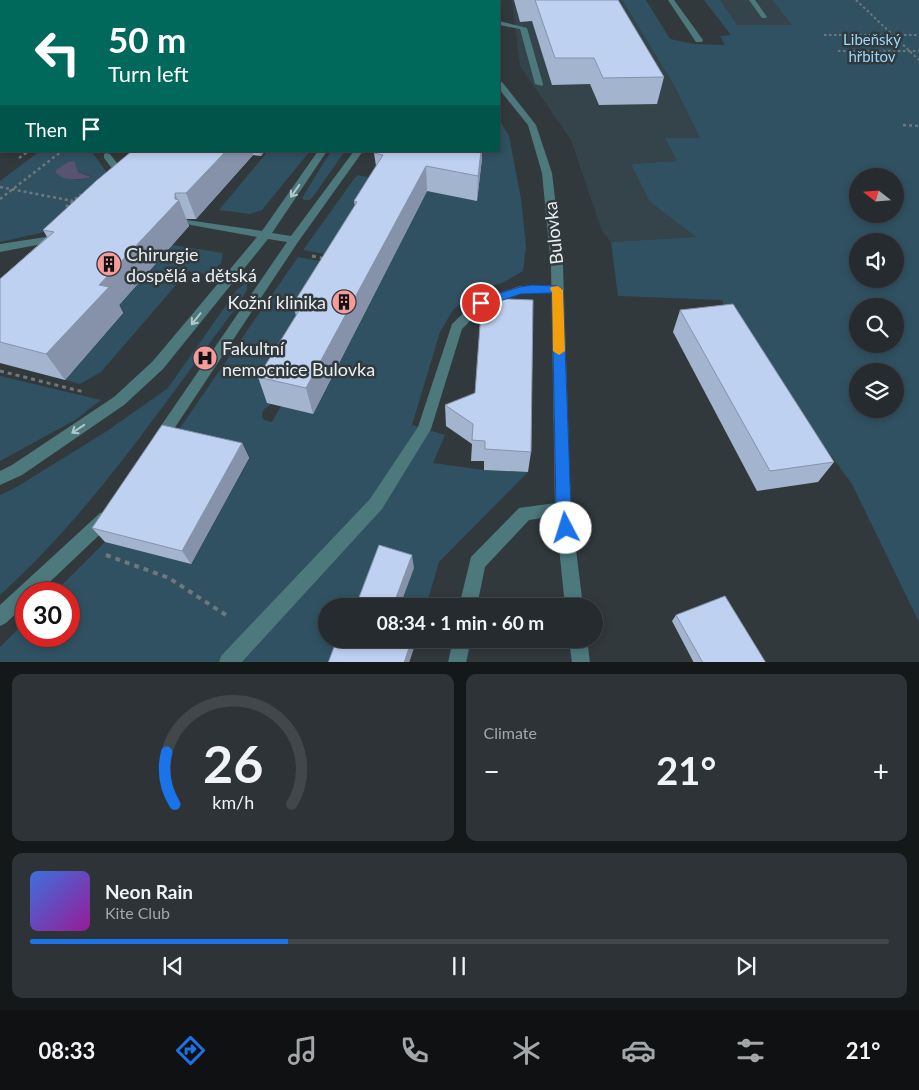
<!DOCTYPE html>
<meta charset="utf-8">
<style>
:root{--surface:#252b2e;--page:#2d3336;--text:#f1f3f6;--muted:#a3a7aa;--line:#42474a;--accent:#1a73e8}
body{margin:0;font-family:Lato,sans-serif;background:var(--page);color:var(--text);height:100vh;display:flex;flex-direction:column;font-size:19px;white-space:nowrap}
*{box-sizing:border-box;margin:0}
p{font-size:16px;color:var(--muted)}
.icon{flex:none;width:28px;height:28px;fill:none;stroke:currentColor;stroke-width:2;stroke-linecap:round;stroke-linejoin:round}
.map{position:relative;height:662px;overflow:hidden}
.details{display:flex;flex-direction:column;gap:12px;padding:12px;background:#141819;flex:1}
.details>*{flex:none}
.guide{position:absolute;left:0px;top:0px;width:500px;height:152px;box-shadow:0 2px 8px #0003,0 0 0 1px var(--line);background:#00695c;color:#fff;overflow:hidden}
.needle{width:32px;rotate:287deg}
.fabs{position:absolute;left:849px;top:168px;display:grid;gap:10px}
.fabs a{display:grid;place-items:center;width:55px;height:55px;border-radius:50%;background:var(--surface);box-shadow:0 2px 8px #0003,0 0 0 1px var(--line);font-size:25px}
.speed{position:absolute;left:15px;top:582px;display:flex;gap:10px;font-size:25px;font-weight:700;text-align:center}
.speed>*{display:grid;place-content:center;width:65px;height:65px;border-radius:50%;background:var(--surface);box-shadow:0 2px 8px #0003,0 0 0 1px var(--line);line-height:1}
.speed .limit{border:8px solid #d22;background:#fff;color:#111}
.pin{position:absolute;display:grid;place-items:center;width:42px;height:42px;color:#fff;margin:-21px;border:2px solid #fff;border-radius:50%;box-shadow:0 1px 5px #0007}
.me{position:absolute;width:55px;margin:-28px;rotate:355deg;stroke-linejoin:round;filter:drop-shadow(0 0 4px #0008)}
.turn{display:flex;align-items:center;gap:18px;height:105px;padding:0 25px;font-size:22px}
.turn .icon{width:65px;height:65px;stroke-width:2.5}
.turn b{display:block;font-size:35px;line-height:42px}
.then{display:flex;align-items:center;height:48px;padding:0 25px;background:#0003;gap:10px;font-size:19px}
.big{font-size:38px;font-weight:700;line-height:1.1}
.details .widget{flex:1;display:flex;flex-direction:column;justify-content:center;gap:8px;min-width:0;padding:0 18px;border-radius:10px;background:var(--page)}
.details .dial{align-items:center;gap:0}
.dial svg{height:130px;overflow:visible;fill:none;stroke:var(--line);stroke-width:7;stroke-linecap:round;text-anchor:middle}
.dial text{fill:var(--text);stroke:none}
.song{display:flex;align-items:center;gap:15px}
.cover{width:60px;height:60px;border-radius:8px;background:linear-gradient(135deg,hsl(220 70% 55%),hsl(300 70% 35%))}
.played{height:5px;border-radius:2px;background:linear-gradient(90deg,var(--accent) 30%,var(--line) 30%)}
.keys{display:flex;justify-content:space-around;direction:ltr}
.heat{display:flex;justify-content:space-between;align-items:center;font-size:28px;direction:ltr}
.details .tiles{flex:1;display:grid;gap:12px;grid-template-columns:1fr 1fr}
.widget:last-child{grid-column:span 2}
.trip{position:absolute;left:318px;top:598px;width:285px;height:50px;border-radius:25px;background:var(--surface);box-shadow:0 2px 8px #0003,0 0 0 1px var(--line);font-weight:700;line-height:50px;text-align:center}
.dock{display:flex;height:80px;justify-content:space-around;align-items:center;background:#0f1112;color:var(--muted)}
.dock .icon{width:35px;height:35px}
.dock .selected{color:var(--accent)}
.dock b{font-size:22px;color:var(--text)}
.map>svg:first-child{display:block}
.built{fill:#35434b}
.green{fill:#305161;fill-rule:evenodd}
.water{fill:#575371}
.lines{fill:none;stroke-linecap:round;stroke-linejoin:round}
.path-far3{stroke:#70777b;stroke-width:2;stroke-dasharray:2.5 2.5;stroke-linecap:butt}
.path-far2{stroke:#70777b;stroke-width:2.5;stroke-dasharray:3 3;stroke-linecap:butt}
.path-far1{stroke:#70777b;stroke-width:3;stroke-dasharray:4 4;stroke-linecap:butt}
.path{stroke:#70777b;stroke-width:4;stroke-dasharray:5 5;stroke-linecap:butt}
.service{fill:#4d797c;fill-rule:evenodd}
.minor{fill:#4d797c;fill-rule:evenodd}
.wall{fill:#a3b4cf}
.shaded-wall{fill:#8592a9}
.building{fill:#bed1f1;stroke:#8592a9}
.oneway{stroke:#b3c6c9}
.route{fill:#1a73e8;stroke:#114b97}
.slow{fill:#f59e0b}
.labels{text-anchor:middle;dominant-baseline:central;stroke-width:5;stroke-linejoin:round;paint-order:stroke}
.far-park-label{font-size:15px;fill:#98d9f9;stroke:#31393d}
.street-label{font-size:18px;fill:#eaeff2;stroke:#31393d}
.poi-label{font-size:18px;fill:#eaeff2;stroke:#31393d;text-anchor:start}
</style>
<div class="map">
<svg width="919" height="663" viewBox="0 0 919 663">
<rect width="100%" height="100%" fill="#31393d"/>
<!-- built -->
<path class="built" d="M512,0h110l53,87 26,51h-36l12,23 -46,3 19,38 46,35 -85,5 -9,-11 -31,-91 -51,-74z
M717,0h55l22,27 -59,-1z"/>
<!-- green -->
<path class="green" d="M622,0h24l24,39 24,5 31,1 -5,-9 11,-1 -27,-35h16l17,25h55l-20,-25h147v622l-67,-138 -125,-170 -5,-14 -104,-4 -7,-54 85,-5 -46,-35 -19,-38 46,-3 -12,-23h35l-25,-51zM858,176h37v38h-37zM858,241h37v38h-37zM858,306h37v38h-37zM858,371h37v38h-37z
M499,119l10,17 12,63 5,47 -3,25 -19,11 -28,10 -23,18 -13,22 -28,93 33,10 -12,28 51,7 44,2 -89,90 -13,44h-100v33h25l-10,23 -341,1v-16l26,-26v15h43v-42h-16l52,-52 86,22 58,-105 -78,-18 127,-184 49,9 -80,137 4,1 -8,6 -1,7 2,3 8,2 9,-16 32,8 116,-227 26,-36h44z
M40,151h51l17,23 -53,52 -15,7 -40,9v-61zM75,166l3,6 12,4c-11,8 -25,2 -35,-5l6,-3z
M268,151h42l-48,59 -12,4 -31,-4z
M331,151h14l-33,47 -3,2h-5l-2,-2z
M357,175l20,4 -26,80 -48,-9z
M172,245l51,8 -2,10 -11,12 -22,-4 -87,101 -21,12 -15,-4 58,-67 -10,-2z
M247,281v9l-15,23c-73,97 -141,200 -232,282v-100l15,-7 92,-57 61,-43 68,-97z
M0,376l101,24 -26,20 -75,41z"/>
<!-- water -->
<path class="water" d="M74,161l4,11 13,5c-11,3 -30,5 -36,-6l13,-9z"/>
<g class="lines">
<!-- path-far3 -->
<path class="path-far3" d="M856,0l63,60
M344,1l13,-1
M824,35h95
M838,51h81"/>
<!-- path-far2 -->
<path class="path-far2" d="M903,125l16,1
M19,158l10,-7
M0,187l73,14
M0,199l62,-48
M66,207l14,-12 3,1"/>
<!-- path-far1 -->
<path class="path-far1" d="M312,256l14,3
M0,371l84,21"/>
<!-- path -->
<path class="path" d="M106,555l63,23 60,39"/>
<!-- service -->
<path class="service" d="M377,0h6v1h-6z
M668,0h6l29,40 -1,2h-6z
M749,0h6l12,17 -1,1h-4z
M499,21l28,7 16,56 -1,2 -7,-2 -15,-55 -21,-4z
M1,109v6l-1,1v-6z
M1,144v6l-1,1v-6z
M318,151h9l-55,82 19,3 63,-85h9l-65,91 -134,202 -5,2 -5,-2 -2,-4 2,-4 133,-194 -19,-3 -105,130 -39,36 -102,70 -22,10v-14l12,-6 102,-68 39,-36 104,-124 -66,-12 -4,-1 -1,-2 1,-2 75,11z
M107,153l3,1 17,22v4h-6l-17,-22v-4z
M59,235l5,3 -1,2 -63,12v-8z
M558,285l4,1 2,3 -2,3 -41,2 -36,12 -23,23 -31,100 -49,80 -141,154h-22l2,-7 149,-157 48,-72 34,-103 25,-24 43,-14z
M563,502l6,2 2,5 -2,5 -40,6 -44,47 -8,39h-18l12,-49 48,-49z
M106,511l6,2 2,5 -2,5 -75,71h-11v10l-20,19 -6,3v-21l100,-92z
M453,639h18l-5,24h-18z"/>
<!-- minor -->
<path class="minor" d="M468,0h6v1h-6z
M499,82h3l34,43 16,48 11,93 8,243 12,97h-18l-10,-97 -4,-243 -9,-93 -14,-48 -29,-36z
M569,639h18l3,24h-18z"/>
</g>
<!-- wall -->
<path class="wall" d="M0,0h278l1,1h-278v91h-1z
M514,0h104l46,77 -7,27 -58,1 -9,-21 -38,1 -20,-64 -12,1z
M132,151h133l-4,5 -8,-1 -57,64h-10l3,7 -70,79 4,8 -58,67 -65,-17v-84l47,-42 -4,-7z
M374,153l108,5 -5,43 -50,-10 -114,223 -46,-11 -9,-26 38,-61 -3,-12 62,-97 -1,-6 22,-35z
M680,310l154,152 -16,20 -61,9 -84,-159z
M445,405l86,47 -3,20 -44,-2v-9h-13l1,-17 -26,-18z
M242,443l7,15 -58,106 -86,-22 -13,-14z
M676,615l90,48h-72l-22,-42z"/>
<!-- shaded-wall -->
<path class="shaded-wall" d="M260,0h18l1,1h-21z
M226,151h26l1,4 -57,64 -10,-26z
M259,151h6l-4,5z
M481,151h1v7l-5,43 1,-25z
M426,166l1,25 -114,223 -7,-26z
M175,193l3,8 1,-1 10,26 -70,79 4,8 -58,67 -19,-26 53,-69 76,-86z
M242,443l7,15 -58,106 -9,-13z
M412,555l2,13 -14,38h-7z
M412,639h5l-8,24h-5z"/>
<!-- building -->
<path class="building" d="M0,0h260l-2,1h-257v67h-1z
M382,0h65v1h-65z
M535,0h83l46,77 -61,1 -9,-20h-39z
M132,151h94l-40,42h-11v6l4,1 -80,85 10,2 -63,67 -46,-12v-63l54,-47 -11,-2 53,-49z
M376,151h105l-3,25 -52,-10 -120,222 -48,-11 44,-71 -9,-2 64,-102 -3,-1 29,-46 -9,-2z
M482,298l51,2 -2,152 -46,-3v-8l-13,-1 1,-16 -28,-19 30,-12z
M733,304l101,158 -64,9 -90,-161z
M162,425l80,18 -60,108 -90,-23z
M379,545l33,10 -19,51h-43l3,-8 5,2z
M725,596l41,67h-63l-27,-48z
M337,639h75l-8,24h-76z"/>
<!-- one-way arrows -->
<defs><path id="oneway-shaft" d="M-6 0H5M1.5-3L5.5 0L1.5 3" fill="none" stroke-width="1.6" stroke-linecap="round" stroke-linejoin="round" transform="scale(1.25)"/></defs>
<g class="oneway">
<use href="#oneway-shaft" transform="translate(295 191) rotate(125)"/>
<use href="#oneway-shaft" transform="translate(196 319) rotate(129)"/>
<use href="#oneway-shaft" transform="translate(78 429) rotate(146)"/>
</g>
<!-- route -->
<path class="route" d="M532,285l26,1 5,4 8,219 2,19 -2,5 -5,2 -5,-2 -5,-24 -4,-216 -31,1 -40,13 -6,-4 2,-3 43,-13z"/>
<!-- slow -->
<path class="slow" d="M558,286l5,4 2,61 -6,4 -6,-4 -1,-59 -2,-3 1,-2z"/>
<!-- icons -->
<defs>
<symbol id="building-disc" viewBox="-11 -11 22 22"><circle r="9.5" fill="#f59b9a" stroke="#31393d"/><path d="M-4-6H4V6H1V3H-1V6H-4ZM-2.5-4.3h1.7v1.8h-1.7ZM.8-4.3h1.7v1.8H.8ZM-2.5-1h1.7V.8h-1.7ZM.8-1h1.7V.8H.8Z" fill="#111"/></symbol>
<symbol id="hospital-disc" viewBox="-11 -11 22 22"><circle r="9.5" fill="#f59b9a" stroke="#31393d"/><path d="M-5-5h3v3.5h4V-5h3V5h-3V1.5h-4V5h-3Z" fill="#111"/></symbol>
</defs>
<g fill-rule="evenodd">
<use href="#building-disc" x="95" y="250" width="28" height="28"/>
<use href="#building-disc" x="330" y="288" width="28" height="28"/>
<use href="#hospital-disc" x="191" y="344" width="28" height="28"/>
</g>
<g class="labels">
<!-- far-park labels -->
<g class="far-park-label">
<text x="872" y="39">Libeňský<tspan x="872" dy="17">hřbitov</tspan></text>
</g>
<!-- street labels -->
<g class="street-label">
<text transform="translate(553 233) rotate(-96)">Bulovka</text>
</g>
<!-- poi labels -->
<g class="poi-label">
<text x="126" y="254">Chirurgie<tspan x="126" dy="21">dospělá a dětská</tspan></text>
<text x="326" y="302" text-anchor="end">Kožní klinika</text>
<text x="222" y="348">Fakultní<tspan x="222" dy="21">nemocnice Bulovka</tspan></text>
</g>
</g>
</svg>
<div class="fabs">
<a><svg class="needle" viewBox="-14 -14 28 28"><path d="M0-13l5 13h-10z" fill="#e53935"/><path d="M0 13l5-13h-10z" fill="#a3a7aa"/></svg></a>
<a><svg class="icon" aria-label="sound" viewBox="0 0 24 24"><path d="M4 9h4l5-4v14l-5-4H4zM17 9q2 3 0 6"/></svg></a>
<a><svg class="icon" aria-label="search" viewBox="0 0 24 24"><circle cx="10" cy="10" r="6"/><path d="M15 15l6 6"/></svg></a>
<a><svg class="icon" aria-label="layers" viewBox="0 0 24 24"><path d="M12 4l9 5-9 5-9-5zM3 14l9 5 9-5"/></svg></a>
</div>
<div class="speed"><div class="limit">30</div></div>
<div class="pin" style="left:481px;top:303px;background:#d93025"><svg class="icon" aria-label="arrive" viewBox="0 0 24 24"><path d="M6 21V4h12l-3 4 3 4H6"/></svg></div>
<svg class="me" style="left:566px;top:528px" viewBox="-20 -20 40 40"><circle r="19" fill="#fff"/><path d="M0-13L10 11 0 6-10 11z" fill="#1a73e8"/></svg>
<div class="trip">08:34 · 1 min · 60 m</div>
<div class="guide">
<div class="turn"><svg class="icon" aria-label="left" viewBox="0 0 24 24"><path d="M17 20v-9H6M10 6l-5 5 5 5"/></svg><div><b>50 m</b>Turn left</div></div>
<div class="then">Then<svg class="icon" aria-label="arrive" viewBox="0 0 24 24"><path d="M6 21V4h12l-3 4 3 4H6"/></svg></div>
</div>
</div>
<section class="details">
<div class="tiles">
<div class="widget dial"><svg viewBox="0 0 100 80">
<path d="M14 69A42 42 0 1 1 86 69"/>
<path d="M14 69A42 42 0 0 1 9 37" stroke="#1a73e8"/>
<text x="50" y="56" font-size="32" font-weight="700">26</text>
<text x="50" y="72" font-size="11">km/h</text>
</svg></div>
<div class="widget"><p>Climate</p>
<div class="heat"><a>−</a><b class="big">21°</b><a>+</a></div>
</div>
<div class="widget">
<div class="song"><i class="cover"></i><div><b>Neon Rain</b><p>Kite Club</p></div></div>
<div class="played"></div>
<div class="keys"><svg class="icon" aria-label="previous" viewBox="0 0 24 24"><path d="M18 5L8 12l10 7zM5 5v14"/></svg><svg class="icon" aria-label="pause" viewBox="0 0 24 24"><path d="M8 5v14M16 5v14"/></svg><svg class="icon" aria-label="next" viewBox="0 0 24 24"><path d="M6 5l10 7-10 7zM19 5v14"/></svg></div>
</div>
</div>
</section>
<nav class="dock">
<b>08:33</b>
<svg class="icon selected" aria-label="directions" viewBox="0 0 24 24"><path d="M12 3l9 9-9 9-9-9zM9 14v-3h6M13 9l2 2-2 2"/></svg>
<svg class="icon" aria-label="music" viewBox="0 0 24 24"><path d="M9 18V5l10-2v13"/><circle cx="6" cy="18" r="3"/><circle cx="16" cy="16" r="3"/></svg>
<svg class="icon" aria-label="phone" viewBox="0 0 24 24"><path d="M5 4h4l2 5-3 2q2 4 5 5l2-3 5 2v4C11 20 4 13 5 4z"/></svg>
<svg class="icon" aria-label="climate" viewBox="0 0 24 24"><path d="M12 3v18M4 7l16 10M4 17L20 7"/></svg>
<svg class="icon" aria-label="car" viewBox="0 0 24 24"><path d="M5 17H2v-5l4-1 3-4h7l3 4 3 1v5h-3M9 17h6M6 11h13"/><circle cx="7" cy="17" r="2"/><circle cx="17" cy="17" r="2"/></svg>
<svg class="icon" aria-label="filters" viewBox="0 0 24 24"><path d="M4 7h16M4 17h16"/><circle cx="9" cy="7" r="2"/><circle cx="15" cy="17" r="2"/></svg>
<b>21°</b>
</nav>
